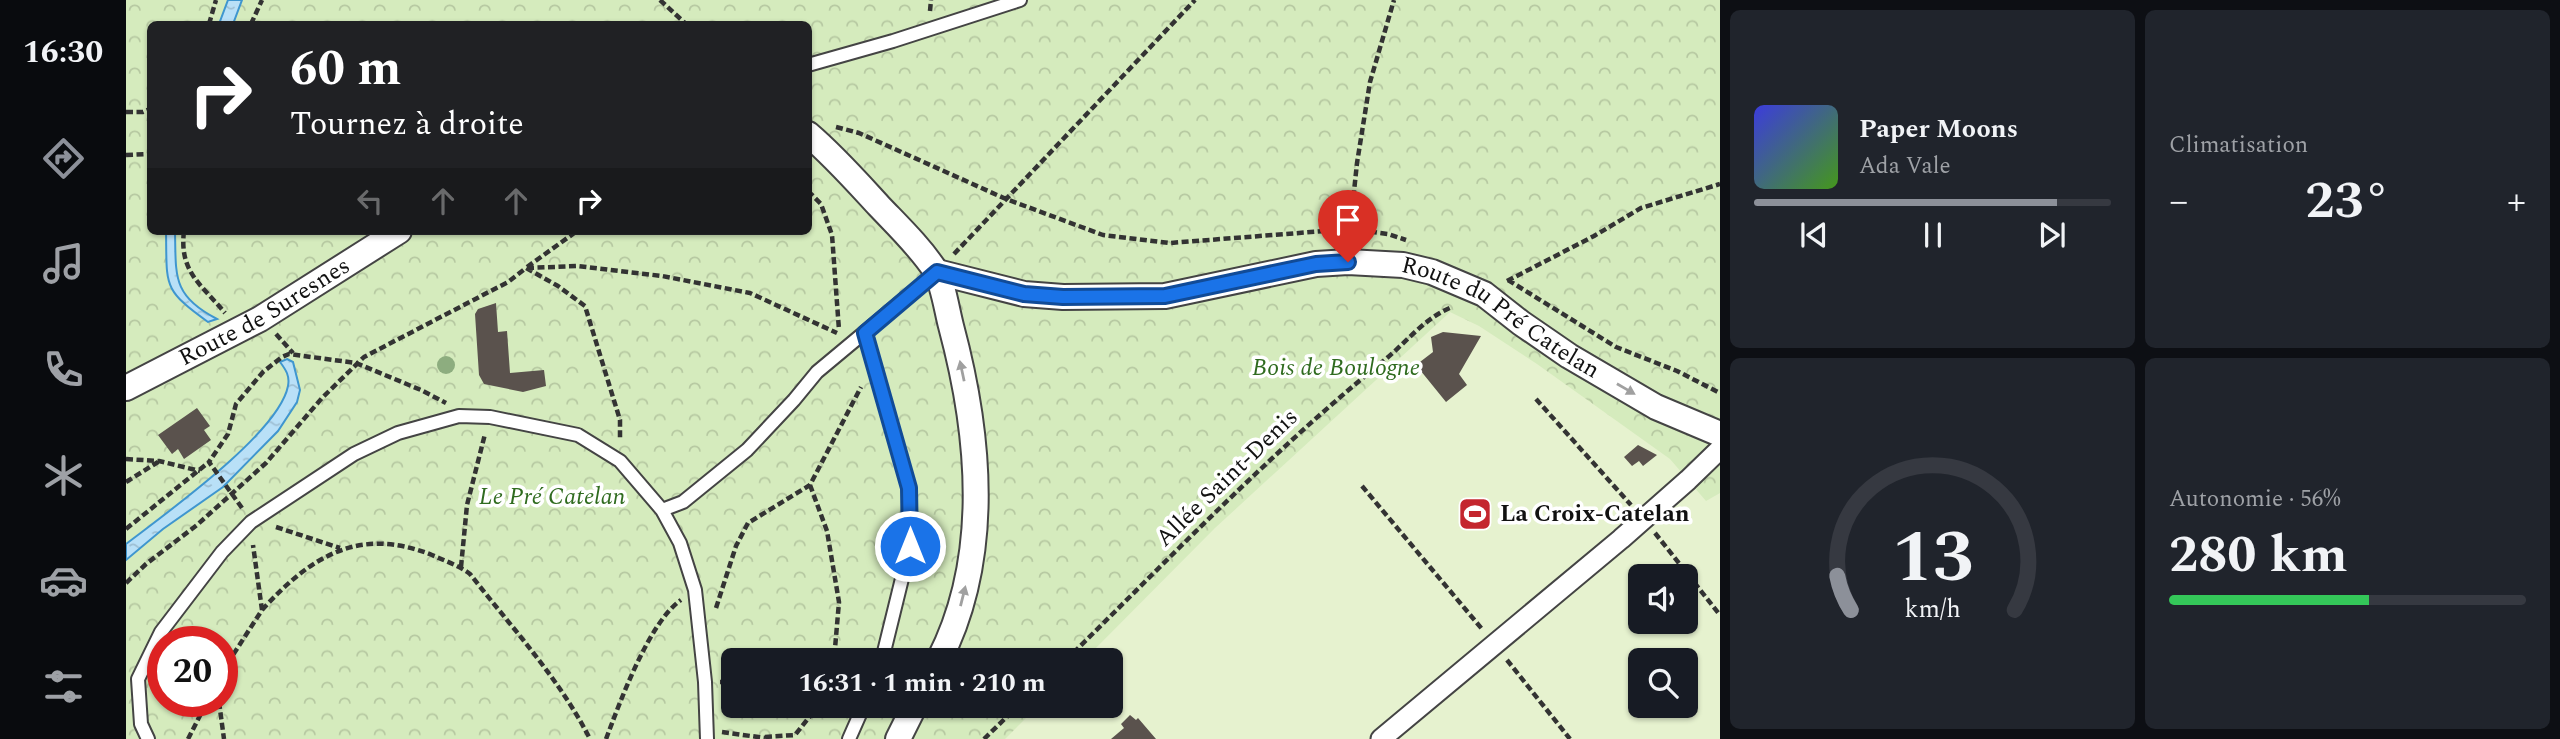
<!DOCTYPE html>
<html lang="fr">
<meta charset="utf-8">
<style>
:root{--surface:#171b24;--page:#20242c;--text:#f1f3f6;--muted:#9ea1a6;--line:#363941;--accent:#8c9099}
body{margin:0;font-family:Spectral,serif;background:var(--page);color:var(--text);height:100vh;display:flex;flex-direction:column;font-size:26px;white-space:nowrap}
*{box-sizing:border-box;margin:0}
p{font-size:23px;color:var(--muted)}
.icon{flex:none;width:38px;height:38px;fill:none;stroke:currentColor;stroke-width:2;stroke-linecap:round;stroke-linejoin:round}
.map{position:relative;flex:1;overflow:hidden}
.details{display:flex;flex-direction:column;gap:10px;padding:10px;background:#0d0f14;width:840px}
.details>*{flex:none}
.hud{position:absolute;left:21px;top:21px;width:665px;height:214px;border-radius:10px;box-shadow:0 2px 5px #0004;background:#202124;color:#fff;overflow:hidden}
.controls{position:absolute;left:1502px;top:564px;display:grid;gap:14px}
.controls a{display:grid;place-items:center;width:70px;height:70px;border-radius:10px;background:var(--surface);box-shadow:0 2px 5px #0004;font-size:35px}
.speed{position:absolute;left:21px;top:626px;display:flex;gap:14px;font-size:35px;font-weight:700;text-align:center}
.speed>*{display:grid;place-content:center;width:91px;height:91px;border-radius:50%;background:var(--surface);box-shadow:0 2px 5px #0004;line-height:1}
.speed .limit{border:10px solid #d22;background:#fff;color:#111}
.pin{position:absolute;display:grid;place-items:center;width:60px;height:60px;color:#fff;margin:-72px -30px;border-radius:50% 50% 50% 0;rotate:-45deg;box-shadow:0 0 7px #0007}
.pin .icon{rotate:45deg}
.me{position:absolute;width:77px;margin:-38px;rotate:0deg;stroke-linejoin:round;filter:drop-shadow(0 0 5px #0008)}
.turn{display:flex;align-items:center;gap:24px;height:147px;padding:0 28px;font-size:32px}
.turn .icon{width:91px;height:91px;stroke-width:2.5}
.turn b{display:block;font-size:49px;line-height:60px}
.lanes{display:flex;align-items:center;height:66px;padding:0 28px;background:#0003;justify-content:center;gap:35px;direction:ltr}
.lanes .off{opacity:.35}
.big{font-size:52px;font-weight:700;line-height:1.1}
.details .tile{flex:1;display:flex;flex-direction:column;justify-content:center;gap:10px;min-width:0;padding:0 24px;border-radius:10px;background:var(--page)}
.details .dial{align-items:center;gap:0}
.dial svg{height:182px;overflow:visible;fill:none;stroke:var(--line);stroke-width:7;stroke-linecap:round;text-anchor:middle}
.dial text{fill:var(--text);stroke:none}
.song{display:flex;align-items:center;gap:21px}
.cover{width:84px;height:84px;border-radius:10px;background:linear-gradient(135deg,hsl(240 70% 55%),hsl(100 70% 35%))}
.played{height:7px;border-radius:4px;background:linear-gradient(90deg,var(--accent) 85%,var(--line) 85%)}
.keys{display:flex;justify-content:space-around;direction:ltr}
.heat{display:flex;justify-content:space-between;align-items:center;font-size:38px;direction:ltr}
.charge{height:10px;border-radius:5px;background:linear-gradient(90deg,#34c759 56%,var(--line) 0)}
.details .tiles{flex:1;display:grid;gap:10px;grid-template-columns:repeat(2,1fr)}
.trip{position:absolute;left:595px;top:648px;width:402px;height:70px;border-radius:10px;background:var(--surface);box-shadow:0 2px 5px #0004;font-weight:700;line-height:70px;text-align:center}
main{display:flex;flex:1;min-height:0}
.menu{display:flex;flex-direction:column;width:126px;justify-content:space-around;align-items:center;background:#090b0e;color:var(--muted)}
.menu .icon{width:49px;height:49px}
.menu .active{color:var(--accent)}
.menu b{font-size:32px;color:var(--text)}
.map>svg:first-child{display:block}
.park{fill:url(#park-crowns);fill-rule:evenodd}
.pitch{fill:#e6f2cf;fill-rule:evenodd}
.water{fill:url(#water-ripples);stroke:#3f96cf;stroke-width:2}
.building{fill:#5a524d}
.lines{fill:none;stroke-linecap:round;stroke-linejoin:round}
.service-casing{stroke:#444;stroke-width:16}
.pedestrian-casing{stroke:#444;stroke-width:23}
.minor-casing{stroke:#444;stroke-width:28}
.path{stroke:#333;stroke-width:4.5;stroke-dasharray:7 3.5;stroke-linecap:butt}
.service{stroke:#fff;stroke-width:12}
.pedestrian{stroke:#fff;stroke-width:19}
.minor{stroke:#fff;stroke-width:24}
.tree{fill:#8dad7f}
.oneway{fill:#a0a0a0}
.route-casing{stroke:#114b97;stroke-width:18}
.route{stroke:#1a73e8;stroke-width:12}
.labels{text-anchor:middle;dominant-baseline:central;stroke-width:7;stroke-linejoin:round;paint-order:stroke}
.street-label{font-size:24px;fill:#111;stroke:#fff}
.park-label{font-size:24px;font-style:italic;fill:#2f6b1f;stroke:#fff}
.poi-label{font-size:24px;font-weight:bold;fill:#111;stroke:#fff;text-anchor:start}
</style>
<main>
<nav class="menu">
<b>16:30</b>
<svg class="icon active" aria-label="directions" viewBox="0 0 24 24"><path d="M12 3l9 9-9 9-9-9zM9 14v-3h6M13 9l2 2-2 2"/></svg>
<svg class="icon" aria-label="music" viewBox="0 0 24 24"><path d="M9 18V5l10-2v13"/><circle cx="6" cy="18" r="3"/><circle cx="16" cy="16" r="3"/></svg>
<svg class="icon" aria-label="phone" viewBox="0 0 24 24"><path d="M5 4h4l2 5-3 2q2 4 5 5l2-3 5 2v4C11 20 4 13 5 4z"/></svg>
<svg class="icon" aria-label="climate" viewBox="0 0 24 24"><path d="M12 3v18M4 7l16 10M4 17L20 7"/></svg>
<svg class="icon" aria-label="car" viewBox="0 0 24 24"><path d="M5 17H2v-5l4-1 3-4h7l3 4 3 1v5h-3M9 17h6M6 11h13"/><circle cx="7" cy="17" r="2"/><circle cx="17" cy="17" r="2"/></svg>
<svg class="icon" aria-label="filters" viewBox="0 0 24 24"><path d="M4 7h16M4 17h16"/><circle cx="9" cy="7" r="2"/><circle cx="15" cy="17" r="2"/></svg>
</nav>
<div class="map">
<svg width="1594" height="739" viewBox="0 0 1594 739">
<defs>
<pattern id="park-crowns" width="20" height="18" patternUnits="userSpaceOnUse" patternTransform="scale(1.75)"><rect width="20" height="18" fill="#d5ebbd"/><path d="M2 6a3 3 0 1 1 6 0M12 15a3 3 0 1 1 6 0" fill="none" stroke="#b6c8a1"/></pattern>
<pattern id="water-ripples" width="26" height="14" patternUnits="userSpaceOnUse" patternTransform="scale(1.75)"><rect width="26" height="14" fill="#b9e0f7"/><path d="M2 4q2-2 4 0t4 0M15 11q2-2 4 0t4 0" fill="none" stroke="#9ebfd3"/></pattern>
</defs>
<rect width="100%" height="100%" fill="#fffdf5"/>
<!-- park -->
<path class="park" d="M0,0h1594v739h-1594zM24,24h658v207h-658zM1514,576h45v45h-45zM37,642h59v60h-59zM607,660h378v45h-378zM1514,660h45v45h-45z"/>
<!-- pitch -->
<path class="pitch" d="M1324,312l29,14 58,38 133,95 36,42 14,-8v246h-715l34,-34h72v-45h-27l131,-132zM1514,576h45v45h-45zM1514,660h45v45h-45z"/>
<!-- water -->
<path class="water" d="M102,0h14l-9,24h-14z
M40,231h9c1,45 -3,65 42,88l-9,3c-46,-33 -41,-36 -42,-91z
M161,359l6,3 7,28 -3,12 -19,29 -55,56 -60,42 -37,31v-16c39,-30 153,-111 162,-158 2,-10 -2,-16 -8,-24z"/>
<!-- building -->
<path class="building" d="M370,303l2,29 9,-1 3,42 34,-3 2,16 -23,6 -39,-8 -5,-9 -4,-61 3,-5z
M1317,332l38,4 -22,38 8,11 -21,17 -30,-37 17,-13 -2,-15z
M71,408l13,18 -6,4 7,10 -27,19 -6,-10 -6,5 -14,-19z
M1512,445l19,10 -14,11 -4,-5 -7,5 -8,-9z
M618,705h54v9h-21l-4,4 -30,-1z
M1004,715l6,5 2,-2 18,21h-45l13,-11 -3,-4z"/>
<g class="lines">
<defs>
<path id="service" d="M682,65l85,-24 127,-41
M739,333l44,155 1,58 -28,114
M536,510l21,-8 64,-52 47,-50 23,-28 120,-100
M22,739l-7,-15 -3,-45 23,-47 61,-80 29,-30 103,-68 44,-21 61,-17 31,1 88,18 42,26 42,49 18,33 15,47 10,92 2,57
M723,739l15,-34"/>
<path id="pedestrian" d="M1255,739l240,-200 67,-59 32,-31"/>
<g id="minor">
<path d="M682,134c26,22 48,47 71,72 19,20 41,41 56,64 8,13 12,41 16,56 29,108 41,231 -12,334"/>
<path id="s1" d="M811,272l87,22 39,3 102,-1 151,-32 32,-2 55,3 29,7 52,22 37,29 48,33 87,51 64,27"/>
<path id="s2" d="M0,388l134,-69 139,-88"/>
<path d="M772,739l17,-34"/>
</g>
</defs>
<!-- service casing -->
<use href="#service" class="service-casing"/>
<!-- pedestrian casing -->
<use href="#pedestrian" class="pedestrian-casing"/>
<!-- minor casing -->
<use href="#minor" class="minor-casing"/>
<!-- path -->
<path class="path" d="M534,0l26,24
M804,11l1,-11
M83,24l7,-24
M125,24l11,-24
M0,112h17l7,-3
M710,127l23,6 147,66 97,36 67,8 180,-14 38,5 18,6
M0,155l24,-1
M682,191l13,13 11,31 7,95
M58,231c-5,41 17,53 41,82
M1223,239l8,-76 13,-81 24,-82
M828,254l241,-254
M401,267l50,-36
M401,268l50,-2 85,10 88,17 87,40
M1382,280l108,67 61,24 43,22
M1381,281l87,-45 47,-28 79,-24
M150,334l17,19
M1410,399l95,106
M0,459l33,2 41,10
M0,482l32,-20
M684,485l17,46 12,71 -5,58
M1236,486l120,143
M116,508l-33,-46 19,-28 8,-30 27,-32 19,-15 7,-3 67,9 65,27 25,13
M150,527l64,21
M0,529l83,-67
M1529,533l65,82
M335,567l6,-62 18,-71
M0,583l20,-19 51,-39 69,-62 56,-65 42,-41 144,-75 18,-14 32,18 27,20 35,114v20
M590,608l20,-62 12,-23 62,-38 51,-98
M136,610c49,-54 97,-84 170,-55 13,6 26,10 38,19 42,54 89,104 120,165
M940,660c103,-101 203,-206 315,-297 23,-18 43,-45 71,-56
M1381,660l63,79
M96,672l40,-62 -9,-65
M594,682h13
M93,702l5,37
M596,732l43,6
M639,737l30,-2 16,-20 4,-10
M62,739l19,-37
M480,739c14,-37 43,-117 75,-139
M858,739l35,-34"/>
<!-- service -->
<use href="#service" class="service"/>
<!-- pedestrian -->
<use href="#pedestrian" class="pedestrian"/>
<!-- minor -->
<use href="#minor" class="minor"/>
</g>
<!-- trees -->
<circle class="tree" cx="320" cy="365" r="9"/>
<!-- one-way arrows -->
<defs><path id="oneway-solid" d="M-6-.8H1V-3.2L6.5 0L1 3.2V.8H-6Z" transform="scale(1.75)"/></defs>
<g class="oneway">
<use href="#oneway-solid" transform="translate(836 371) rotate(-102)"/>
<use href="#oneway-solid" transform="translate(1500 389) rotate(30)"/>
<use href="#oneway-solid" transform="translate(837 596) rotate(-76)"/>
</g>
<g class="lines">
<defs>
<path id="route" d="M784,546l-1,-58 -44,-155 72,-61 87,22 39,3 102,-1 151,-32 32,-2"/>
</defs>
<!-- route casing -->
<use href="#route" class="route-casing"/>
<!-- route -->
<use href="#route" class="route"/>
</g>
<!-- icons -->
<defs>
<symbol id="stadium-square" viewBox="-11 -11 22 22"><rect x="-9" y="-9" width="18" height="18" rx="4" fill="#c4262e" stroke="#fff"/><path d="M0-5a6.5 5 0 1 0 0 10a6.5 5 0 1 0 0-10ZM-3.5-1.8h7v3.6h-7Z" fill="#fff"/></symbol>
</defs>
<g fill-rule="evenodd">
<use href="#stadium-square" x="1330" y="495" width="38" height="38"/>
</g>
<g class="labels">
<!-- street labels -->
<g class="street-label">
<text stroke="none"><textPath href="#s2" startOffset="158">Route de Suresnes</textPath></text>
<text stroke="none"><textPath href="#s1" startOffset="584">Route du Pré Catelan</textPath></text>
<text transform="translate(1101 478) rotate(-44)">Allée Saint-Denis</text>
</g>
<!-- park labels -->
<g class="park-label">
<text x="1210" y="368">Bois de Boulogne</text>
<text x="426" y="497">Le Pré Catelan</text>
</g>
<!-- poi labels -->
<g class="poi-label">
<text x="1374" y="514">La Croix-Catelan</text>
</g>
</g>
</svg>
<div class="controls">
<a><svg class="icon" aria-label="sound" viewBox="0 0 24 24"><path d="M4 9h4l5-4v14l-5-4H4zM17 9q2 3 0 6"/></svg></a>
<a><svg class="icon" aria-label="search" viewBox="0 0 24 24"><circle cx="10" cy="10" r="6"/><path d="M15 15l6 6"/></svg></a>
</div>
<div class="speed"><div class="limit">20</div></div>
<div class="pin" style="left:1222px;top:262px;background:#d93025"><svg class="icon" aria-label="arrive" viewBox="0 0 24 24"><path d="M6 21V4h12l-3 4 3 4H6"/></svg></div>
<svg class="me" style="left:784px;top:546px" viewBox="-20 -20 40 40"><circle r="17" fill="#1a73e8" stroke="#fff" stroke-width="3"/><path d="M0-11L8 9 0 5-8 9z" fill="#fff"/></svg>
<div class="trip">16:31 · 1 min · 210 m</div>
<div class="hud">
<div class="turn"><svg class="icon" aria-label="right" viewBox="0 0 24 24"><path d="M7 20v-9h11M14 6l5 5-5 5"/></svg><div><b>60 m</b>Tournez à droite</div></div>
<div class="lanes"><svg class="icon off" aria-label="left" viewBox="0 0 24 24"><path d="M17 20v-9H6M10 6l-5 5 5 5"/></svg><svg class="icon off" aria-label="ahead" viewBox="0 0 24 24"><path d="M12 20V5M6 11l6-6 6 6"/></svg><svg class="icon off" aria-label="ahead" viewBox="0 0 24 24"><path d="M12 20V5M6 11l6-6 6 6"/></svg><svg class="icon" aria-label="right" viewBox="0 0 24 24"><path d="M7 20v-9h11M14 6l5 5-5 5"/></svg></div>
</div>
</div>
<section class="details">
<div class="tiles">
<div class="tile">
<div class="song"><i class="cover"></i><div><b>Paper Moons</b><p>Ada Vale</p></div></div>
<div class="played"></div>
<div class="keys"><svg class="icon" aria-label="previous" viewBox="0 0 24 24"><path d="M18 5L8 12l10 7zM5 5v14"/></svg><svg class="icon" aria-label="pause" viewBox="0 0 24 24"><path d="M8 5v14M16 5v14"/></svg><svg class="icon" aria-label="next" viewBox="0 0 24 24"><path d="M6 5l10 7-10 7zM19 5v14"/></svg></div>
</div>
<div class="tile"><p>Climatisation</p>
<div class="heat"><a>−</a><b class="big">23°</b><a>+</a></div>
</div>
<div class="tile dial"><svg viewBox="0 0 100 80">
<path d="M14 69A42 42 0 1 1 86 69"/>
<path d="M14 69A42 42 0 0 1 8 54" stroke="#8c9099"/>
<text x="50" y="56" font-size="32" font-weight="700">13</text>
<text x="50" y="72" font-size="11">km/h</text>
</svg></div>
<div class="tile"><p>Autonomie · 56%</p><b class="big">280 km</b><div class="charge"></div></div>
</div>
</section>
</main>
